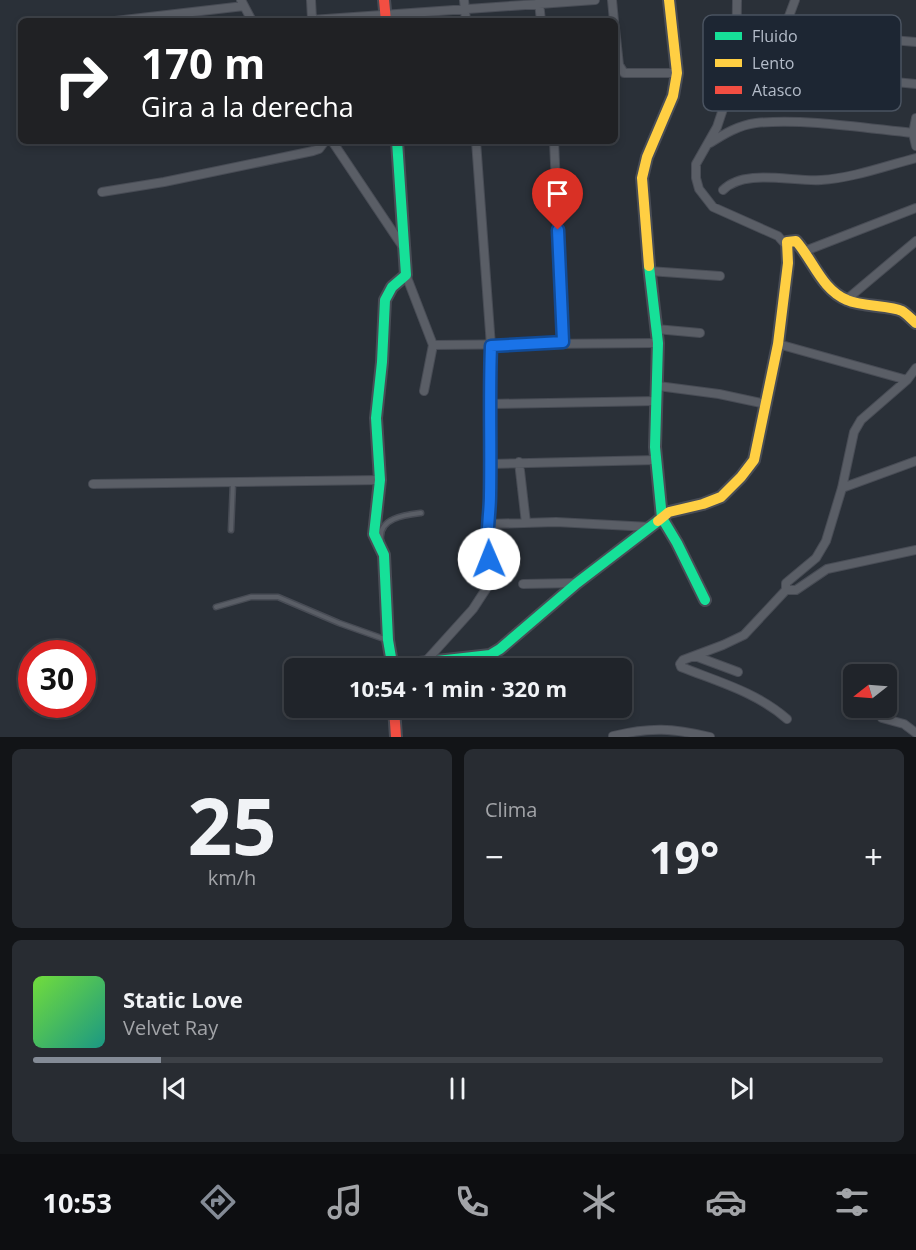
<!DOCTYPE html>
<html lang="es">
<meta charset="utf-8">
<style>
:root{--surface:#20242a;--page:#282c32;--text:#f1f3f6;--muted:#a2a4a8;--line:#3d4147;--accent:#848b96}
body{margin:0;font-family:"Open Sans",sans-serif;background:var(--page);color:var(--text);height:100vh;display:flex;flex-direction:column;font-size:22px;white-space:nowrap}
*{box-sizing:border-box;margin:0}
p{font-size:20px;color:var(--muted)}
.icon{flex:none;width:33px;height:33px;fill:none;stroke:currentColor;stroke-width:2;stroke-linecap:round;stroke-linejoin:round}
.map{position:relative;height:737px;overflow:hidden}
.panel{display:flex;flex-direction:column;gap:12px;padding:12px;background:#121417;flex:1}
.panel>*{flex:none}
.guide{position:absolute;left:18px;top:18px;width:600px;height:126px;border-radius:9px;box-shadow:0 3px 9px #0003,0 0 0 2px var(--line);background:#202124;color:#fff;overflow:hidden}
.needle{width:39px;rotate:253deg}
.controls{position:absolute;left:843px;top:664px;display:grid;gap:12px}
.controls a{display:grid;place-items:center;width:54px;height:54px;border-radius:9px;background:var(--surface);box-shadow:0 3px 9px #0003,0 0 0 2px var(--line);font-size:30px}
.speed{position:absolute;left:18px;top:640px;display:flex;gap:12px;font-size:30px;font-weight:700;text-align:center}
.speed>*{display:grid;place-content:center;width:78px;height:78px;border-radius:50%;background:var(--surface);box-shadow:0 3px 9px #0003,0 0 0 2px var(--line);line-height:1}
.speed .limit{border:9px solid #d22;background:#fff;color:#111}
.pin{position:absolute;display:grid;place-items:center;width:51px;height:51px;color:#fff;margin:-62px -26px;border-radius:50% 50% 50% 0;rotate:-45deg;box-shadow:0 0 6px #0007}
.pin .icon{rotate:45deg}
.me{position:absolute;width:66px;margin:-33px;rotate:359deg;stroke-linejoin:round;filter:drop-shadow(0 0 4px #0008)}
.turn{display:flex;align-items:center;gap:21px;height:126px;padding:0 24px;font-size:27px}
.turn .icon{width:78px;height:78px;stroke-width:2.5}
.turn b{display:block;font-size:42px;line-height:51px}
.big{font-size:45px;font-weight:700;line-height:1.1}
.panel .widget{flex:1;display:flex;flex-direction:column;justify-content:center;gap:9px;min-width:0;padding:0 21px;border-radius:9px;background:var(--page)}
.panel .dial{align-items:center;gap:0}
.dial b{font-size:78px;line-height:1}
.song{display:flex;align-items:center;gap:18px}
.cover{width:72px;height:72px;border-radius:9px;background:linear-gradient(135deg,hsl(100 70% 55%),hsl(170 70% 35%))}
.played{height:6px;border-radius:3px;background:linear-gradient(90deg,var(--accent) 15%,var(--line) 15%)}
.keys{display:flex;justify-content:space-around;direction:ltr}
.heat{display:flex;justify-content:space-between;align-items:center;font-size:33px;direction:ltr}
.panel .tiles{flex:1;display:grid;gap:12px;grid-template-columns:1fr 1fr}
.widget:last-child{grid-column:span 2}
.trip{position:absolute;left:284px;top:658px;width:348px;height:60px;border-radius:9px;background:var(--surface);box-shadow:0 3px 9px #0003,0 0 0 2px var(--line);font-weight:700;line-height:60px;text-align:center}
.tab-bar{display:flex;height:96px;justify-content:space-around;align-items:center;background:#0d0e11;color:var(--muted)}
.tab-bar .icon{width:42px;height:42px}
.tab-bar .on{color:var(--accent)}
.tab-bar b{font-size:27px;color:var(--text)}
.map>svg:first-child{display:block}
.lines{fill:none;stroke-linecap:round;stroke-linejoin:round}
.lane-casing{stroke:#484c55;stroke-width:7}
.street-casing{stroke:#484c55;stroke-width:10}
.fast-casing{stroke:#484c55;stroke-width:14}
.slow-casing{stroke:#484c55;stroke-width:14}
.jam-casing{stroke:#484c55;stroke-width:14}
.lane{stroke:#5a5e66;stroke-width:4}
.street{stroke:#5a5e66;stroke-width:8}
.fast{stroke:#16e098;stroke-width:10}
.slow{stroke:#ffcf43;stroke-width:10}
.jam{stroke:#f24e42;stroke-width:10}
.route-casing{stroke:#114b97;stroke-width:15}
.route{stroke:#1a73e8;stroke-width:10}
.key{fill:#1d2633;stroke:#4a5360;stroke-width:1.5}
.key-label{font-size:16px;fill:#b4bcc9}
</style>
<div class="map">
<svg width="916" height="737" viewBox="0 0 916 737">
<rect width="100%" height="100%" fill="#2a3038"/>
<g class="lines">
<defs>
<path id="lane" d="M231,530l2,-47
M381,540c-3,-22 24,-25 40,-27
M216,607l35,-10h27l61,26 48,17"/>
<path id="street" d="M241,0l11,21
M311,0l1,19
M464,0l2,21
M612,0l2,21
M737,0l-1,70 -19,57 -21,37v14l3,11 14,18 65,29 8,9
M539,2l2,19
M115,21l129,-15
M297,21l298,-21
M615,28l4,37 5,8h53
M784,31l132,11
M736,70l31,5 77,2 72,7
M767,75l28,-75
M916,118l-3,15 3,13
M332,141l71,106
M554,141l9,201
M710,143c14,-9 29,-18 46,-20 47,-5 109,5 157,10
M723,190c21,-22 69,-8 98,-10 32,-2 64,-14 95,-22
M102,192l62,-10 149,-31 6,-2 6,-8
M805,251l111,-43
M649,271l71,5
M406,275l27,70 225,-2
M846,300l70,-59
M656,329l44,4
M778,344l129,36
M916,368l-9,12 -46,40 -7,12 -12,56 -16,53 -10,17 -30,25v7h10l31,-21 89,-19
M658,386l61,8 47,10
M424,391l9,-46
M489,404l168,-3
M519,462l7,61
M490,464l166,-4
M93,484l287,-4
M842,488l74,-27
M489,524l67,-2 94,5
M523,584l54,-1
M786,590l-42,45 -21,10 -40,15 -3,4 1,3c38,15 75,25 106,52
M695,656l43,16
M426,661l47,-52 13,-20 4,-18 -3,-22 3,-36 1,-167 -15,-205
M882,718l22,6 12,9
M613,736c38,-9 59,-8 97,1"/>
<path id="fast" d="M649,266l9,77 -3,104 7,71 15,25 28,57
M393,666l97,-11 10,-6 77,-66 81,-62
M393,669l-5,-29 -4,-85 -10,-21 6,-54 -4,-62 6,-56 3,-62 7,-13 14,-12 -9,-134"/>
<path id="slow" d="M649,266l-7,-88 5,-21 26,-61 4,-23 -8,-73
M658,521l11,-9 34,-8 18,-7 20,-20 13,-17 24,-116 10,-81 -1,-21 9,-1c17,19 26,49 51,59 15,7 43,5 55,11 5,3 9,8 14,12"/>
<path id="jam" d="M384,0l2,21
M394,708l2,29"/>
</defs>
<!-- lane casing -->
<use href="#lane" class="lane-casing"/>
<!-- street casing -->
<use href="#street" class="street-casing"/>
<!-- fast casing -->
<use href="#fast" class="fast-casing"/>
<!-- slow casing -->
<use href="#slow" class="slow-casing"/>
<!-- jam casing -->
<use href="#jam" class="jam-casing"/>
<!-- lane -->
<use href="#lane" class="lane"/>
<!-- street -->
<use href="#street" class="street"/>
<!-- fast -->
<use href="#fast" class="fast"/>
<!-- slow -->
<use href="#slow" class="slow"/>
<!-- jam -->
<use href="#jam" class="jam"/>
</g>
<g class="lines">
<defs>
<path id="route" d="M489,559c-4,-21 1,-43 1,-64 1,-50 -1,-99 1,-149l72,-4 -5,-112"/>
</defs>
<!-- route casing -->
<use href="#route" class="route-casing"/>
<!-- route -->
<use href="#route" class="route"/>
</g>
<!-- legend -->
<rect x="703" y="15" width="198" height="96" rx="9" class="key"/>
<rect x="715" y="32" width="27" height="8" fill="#16e098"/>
<rect x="715" y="59" width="27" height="8" fill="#ffcf43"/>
<rect x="715" y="86" width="27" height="8" fill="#f24e42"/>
<g class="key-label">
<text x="752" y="42">Fluido</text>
<text x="752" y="69">Lento</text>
<text x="752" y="96">Atasco</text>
</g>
</svg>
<div class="controls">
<a><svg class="needle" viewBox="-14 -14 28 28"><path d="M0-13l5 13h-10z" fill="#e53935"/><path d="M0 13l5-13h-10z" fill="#a2a4a8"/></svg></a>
</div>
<div class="speed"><div class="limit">30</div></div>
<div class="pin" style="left:558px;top:230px;background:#d93025"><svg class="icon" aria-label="arrive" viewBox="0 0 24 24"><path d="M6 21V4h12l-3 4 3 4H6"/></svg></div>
<svg class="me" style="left:489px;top:559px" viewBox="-20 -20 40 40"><circle r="19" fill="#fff"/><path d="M0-13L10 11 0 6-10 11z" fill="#1a73e8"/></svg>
<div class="trip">10:54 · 1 min · 320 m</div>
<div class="guide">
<div class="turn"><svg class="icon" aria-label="right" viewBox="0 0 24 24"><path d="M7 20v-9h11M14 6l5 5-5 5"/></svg><div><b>170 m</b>Gira a la derecha</div></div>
</div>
</div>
<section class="panel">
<div class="tiles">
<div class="widget dial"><b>25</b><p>km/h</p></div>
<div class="widget"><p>Clima</p>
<div class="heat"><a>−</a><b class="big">19°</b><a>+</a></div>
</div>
<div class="widget">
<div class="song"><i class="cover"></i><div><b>Static Love</b><p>Velvet Ray</p></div></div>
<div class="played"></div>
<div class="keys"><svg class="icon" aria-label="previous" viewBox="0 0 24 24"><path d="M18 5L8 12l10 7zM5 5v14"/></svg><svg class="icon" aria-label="pause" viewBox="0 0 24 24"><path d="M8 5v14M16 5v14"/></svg><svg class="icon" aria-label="next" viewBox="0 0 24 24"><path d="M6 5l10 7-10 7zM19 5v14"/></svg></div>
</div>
</div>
</section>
<nav class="tab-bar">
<b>10:53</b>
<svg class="icon on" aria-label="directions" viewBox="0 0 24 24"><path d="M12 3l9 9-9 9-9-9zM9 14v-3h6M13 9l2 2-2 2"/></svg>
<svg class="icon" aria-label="music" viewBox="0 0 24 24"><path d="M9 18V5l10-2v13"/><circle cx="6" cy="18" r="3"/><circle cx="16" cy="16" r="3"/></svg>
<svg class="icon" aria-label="phone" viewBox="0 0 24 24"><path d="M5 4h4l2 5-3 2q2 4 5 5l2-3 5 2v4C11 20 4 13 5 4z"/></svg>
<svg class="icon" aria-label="climate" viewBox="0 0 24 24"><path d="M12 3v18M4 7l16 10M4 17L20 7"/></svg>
<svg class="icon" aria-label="car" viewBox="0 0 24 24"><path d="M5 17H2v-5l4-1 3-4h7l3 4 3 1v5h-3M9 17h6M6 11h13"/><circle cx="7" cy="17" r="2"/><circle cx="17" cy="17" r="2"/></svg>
<svg class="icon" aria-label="filters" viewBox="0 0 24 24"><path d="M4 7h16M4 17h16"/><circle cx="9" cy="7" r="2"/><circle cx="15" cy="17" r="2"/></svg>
</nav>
